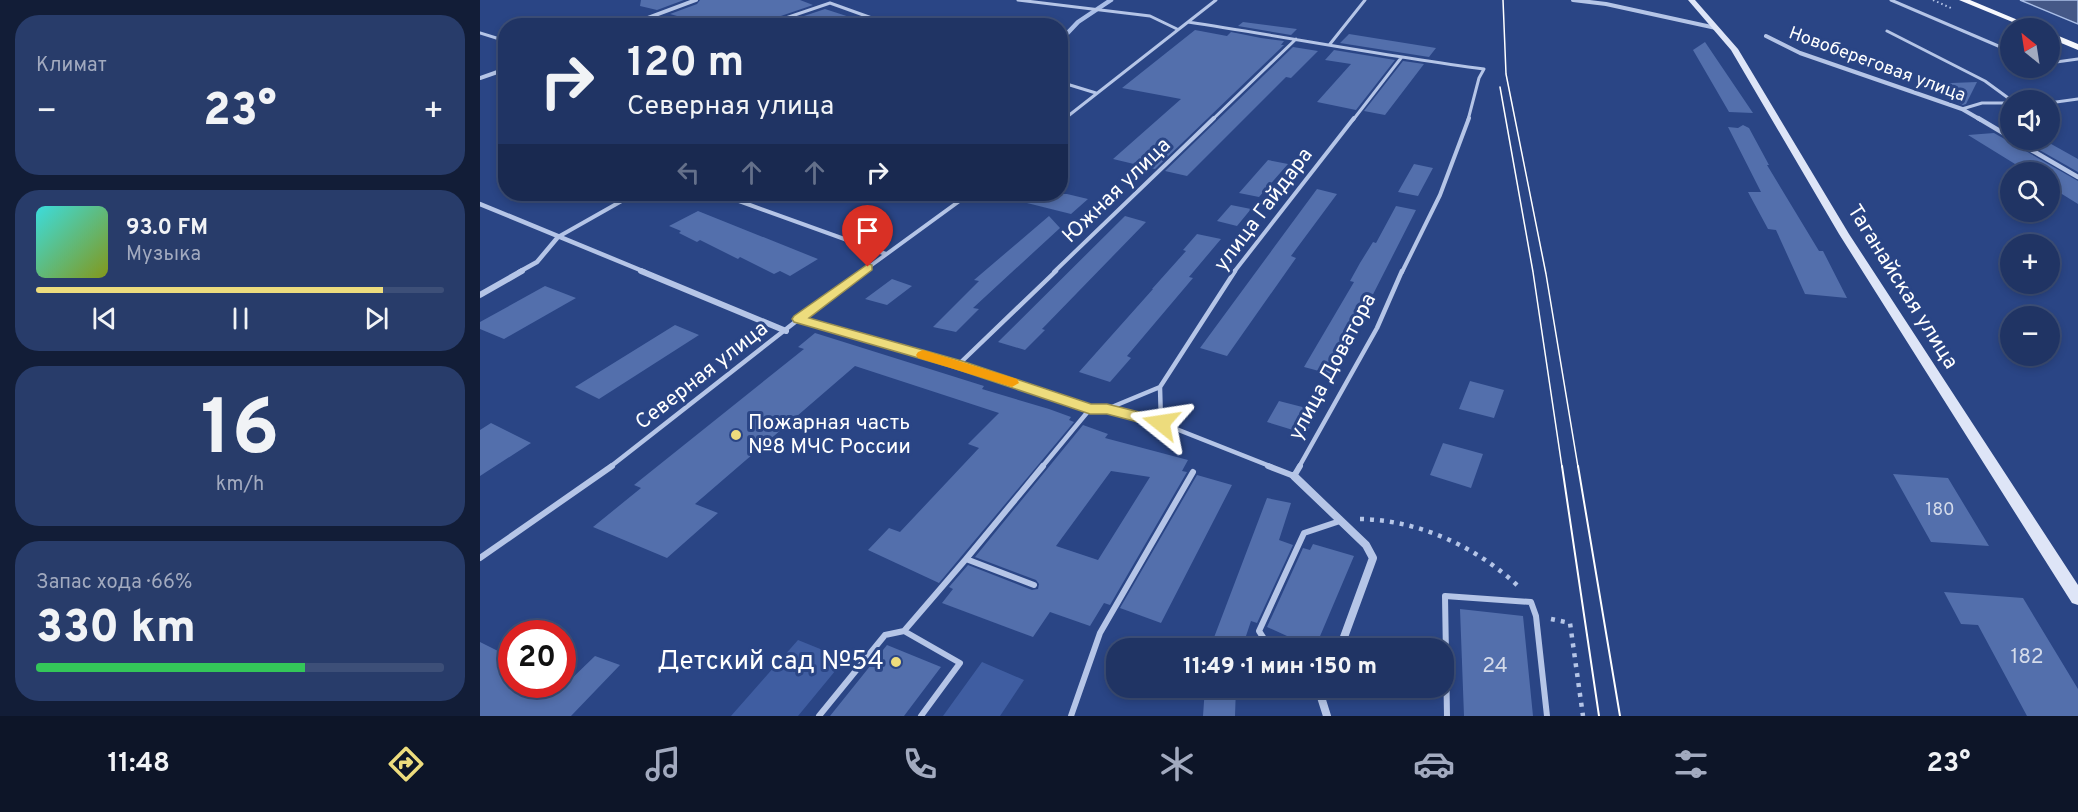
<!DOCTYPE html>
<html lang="ru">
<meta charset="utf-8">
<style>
:root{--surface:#203464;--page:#283c6a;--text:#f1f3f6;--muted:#a2aabf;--line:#3d4f78;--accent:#eddc7d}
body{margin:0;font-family:Overpass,sans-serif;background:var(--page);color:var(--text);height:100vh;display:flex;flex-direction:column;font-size:22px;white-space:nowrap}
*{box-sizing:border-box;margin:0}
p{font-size:20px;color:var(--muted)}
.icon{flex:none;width:33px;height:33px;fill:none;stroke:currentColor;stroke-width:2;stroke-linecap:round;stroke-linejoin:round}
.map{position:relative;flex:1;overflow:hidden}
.details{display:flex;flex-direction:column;gap:15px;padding:15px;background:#121d37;width:480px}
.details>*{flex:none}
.top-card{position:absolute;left:18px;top:18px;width:570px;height:183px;border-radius:24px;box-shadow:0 3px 9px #0003,0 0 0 2px var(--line);background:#203464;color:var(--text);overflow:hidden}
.needle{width:39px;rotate:330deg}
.controls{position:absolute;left:1520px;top:18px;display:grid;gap:12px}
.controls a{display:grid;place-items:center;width:60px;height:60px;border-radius:50%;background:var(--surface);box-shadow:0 3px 9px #0003,0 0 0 2px var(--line);font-size:30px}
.speed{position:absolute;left:18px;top:620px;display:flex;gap:12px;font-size:30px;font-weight:700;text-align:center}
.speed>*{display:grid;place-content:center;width:78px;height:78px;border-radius:50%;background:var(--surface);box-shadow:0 3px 9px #0003,0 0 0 2px var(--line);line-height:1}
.speed .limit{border:9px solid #d22;background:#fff;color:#111}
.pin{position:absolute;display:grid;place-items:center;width:51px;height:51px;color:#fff;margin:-62px -26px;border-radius:50% 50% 50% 0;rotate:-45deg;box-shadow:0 0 6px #0007}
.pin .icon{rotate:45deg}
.me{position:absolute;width:66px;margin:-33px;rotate:285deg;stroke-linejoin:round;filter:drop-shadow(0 0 4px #0008)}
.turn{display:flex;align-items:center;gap:21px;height:126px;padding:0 30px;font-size:27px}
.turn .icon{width:78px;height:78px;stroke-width:2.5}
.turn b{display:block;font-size:42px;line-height:51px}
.lanes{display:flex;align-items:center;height:57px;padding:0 30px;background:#0003;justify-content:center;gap:30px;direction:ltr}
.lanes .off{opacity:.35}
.big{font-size:45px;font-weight:800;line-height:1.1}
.details .tile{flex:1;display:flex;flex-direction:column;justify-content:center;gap:9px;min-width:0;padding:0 21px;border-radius:24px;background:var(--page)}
.details .dial{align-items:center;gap:0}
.dial b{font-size:78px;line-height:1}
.song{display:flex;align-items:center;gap:18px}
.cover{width:72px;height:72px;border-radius:9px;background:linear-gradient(135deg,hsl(180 70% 55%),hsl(70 70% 35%))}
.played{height:6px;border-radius:3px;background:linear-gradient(90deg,var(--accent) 85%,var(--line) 85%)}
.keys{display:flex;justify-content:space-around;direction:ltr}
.heat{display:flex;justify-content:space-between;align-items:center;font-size:33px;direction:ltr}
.charge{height:9px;border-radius:4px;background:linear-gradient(90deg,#34c759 66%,var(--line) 0)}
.trip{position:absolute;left:626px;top:638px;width:348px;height:60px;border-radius:24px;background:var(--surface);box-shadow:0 3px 9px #0003,0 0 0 2px var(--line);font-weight:800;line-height:60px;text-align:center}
.tabs{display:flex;height:96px;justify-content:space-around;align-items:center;background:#0d1528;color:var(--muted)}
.tabs .icon{width:42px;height:42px}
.tabs .current{color:var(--accent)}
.tabs b{font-size:27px;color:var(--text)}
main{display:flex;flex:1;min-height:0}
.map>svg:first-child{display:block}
.green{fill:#3f5da1}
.water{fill:#455887;stroke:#aabee7;stroke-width:1.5}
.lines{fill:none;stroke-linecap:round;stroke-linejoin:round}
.stream{stroke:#aabee7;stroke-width:4.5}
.building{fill:#536fac;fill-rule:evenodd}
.path-far1{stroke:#b5c5e7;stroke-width:2;stroke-dasharray:1.5 3;stroke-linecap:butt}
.path{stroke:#b5c5e7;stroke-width:4.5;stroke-dasharray:4 6;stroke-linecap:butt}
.service-far3{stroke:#b5c5e7;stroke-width:3}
.service-far2{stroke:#b5c5e7;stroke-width:4}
.service-far1{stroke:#b5c5e7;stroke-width:4.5}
.service{stroke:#b5c5e7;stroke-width:6}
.pedestrian{stroke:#b5c5e7;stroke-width:3}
.minor-far3{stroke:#b5c5e7;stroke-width:4}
.minor-far2{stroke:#b5c5e7;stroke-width:4.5}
.minor-far1{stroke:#b5c5e7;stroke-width:6}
.minor{stroke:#b5c5e7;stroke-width:8}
.secondary{fill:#dee5f7;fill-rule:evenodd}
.primary{fill:#f6f8fe;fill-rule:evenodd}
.tram-far1{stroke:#fff;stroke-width:1.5}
.tram{stroke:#fff;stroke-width:2}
.route{fill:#eddc7d;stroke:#9a8f51;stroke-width:1.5}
.slow{fill:#f59e0b}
.poi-dot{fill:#eddc7d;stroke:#2a4585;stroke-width:2}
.labels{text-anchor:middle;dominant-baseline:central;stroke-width:6;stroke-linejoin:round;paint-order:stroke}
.far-street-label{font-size:18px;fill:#fff;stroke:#2a4585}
.number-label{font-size:18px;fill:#d4dbea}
.street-label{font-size:21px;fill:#fff;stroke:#2a4585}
.poi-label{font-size:21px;fill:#fff;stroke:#2a4585;text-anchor:start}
.near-number-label{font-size:21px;fill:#d4dbea}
.near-poi-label{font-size:26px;fill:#fff;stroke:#2a4585;text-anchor:end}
</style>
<main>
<section class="details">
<div class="tile"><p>Климат</p>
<div class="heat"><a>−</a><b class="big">23°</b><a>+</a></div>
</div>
<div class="tile">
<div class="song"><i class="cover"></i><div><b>93.0 FM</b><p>Музыка</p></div></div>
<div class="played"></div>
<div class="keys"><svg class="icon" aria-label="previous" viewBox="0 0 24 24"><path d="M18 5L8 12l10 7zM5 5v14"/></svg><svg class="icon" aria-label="pause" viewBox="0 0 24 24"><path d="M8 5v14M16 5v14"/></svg><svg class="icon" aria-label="next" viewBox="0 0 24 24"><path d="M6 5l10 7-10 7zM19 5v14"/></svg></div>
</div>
<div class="tile dial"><b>16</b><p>km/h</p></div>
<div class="tile"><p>Запас хода · 66%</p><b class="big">330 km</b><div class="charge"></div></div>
</section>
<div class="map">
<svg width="1598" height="716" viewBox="0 0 1598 716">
<rect width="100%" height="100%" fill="#2a4585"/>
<!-- green -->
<path class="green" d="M318,640l47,19 -47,57h-67z
M502,662l42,18 -24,36h-57z"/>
<!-- water -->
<path class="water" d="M1540,0h58v24z"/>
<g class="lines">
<!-- stream -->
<path class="stream" d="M580,41l18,-19 33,-22"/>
</g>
<!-- building -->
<path class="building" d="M161,0h43l-27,10 -17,-4z
M220,0h100l13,5 -38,13 -2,4 4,3 48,-16 40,13v4h-205l-1,-4 18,-6 -7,-2 27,-10z
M763,22l54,7 -6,6 -53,-9z
M715,30l32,6 4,-4 30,6 23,3 -3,4h3l-129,124 -42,-10 68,-60 -59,-11z
M869,34l87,14 -7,9 -89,-14z
M1225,42l48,71 -24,-1 -36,-62z
M813,47l25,4 -27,27 -5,-1 -99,99 -22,-5z
M854,50l61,10 -39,50 -39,-8 34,-38 -26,-4z
M923,61l21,3 -39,51 -21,-4z
M1497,82l-11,22 -3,1 -37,-21z
M1263,125l6,3 20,37h-2l52,86h4l24,47 -42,-4 -29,-64 -8,-1 -20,-37h13l-33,-65 10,1z
M1514,133l84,48v23l-29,-18v-14h-21l-60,-37z
M1542,140h22l34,19v13z
M788,160l20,4 -29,33 -20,-4z
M934,164l19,4 -15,28 -20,-4z
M837,189l20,5 -46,62 5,2 -69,98 -27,-8z
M535,194h52l21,5 -17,15 -56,-14z
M751,205l20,4 -14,17 -20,-5z
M916,206l20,4 -53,104 3,1 -32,60 -30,-8 50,-85 -4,-1 10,-18 13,-21 3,1z
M218,211l120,48 -28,17 -10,-5 -6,3 -34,-17 -2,2 -38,-19 -3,2 -18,-9 2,-2 -12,-5z
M569,216l11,12 -87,80 6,1 -23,23 -23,-5 46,-46 -5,-1z
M645,216l21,6 -104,107 3,1 -20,20 -27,-8z
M717,234l24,5 -32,38 4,1 -66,78 4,2 -21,24 -31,-10 74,-83h-1l34,-38 -3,-1z
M412,279l20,7 -25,19 -22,-6z
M65,286l31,12 -72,41 -24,-10v-7z
M195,325l24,10 -100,64 -24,-12z
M335,333l169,53 -2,3 67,20 22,8 -2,3 5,2 -135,161 -71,-33 21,-22 11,4 79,-84 -11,-4 31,-31 -144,-47 -160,138 23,9 -51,45 -74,-31 48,-39 -7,-3 170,-136 -6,-2z
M990,381l34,9 -10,28 -35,-9z
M799,401l39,10 -12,23 -39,-12z
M11,423l40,20 -51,33v-46z
M603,425l25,9 -3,4 83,22 -6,11 5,1 -77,133 -6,-2 -14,23 -40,-14 -17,25 -91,-34 11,-14 -4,-2 19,-22 64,25 6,-1 1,-5 -3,-4 -61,-23zM631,471l39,6 -52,83 -42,-14z
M963,443l40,11 -12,34 -41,-13z
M1413,474l55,4 41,68 -58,-4z
M717,475l35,10 -71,138 -41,-15z
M787,498l24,5 -12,37 14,5 -36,78 -6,-2 -9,27h-32z
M833,544l41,12 -39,92h-19l-12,-5 3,-7 -20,-9 36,-79 7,2z
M1464,592l79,6 55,91v27h-51l-49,-91 -17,-1z
M980,609l63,7 10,100h-69z
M0,642l32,16v26h54l29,-28 25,9 -49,51h-91z
M407,645l54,22 -37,49h-74z
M725,687h31l-1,29h-32z"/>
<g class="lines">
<!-- path-far1 -->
<path class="path-far1" d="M1453,0l18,8"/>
<!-- path -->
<path class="path" d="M880,519c59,1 117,28 159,68
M1071,619l19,4 13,93"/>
<!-- service-far3 -->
<path class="service-far3" d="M538,0l132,16 27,13
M1411,0l119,51
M297,21l53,-18 64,23
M708,22c99,15 197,34 296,47l-5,9 -11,42
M1407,31l98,50 26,19
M0,33l26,8
M1569,63l29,-4
M580,82l36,11
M1569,103l29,-4
M1482,109l20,-6h28
M583,120l153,-120
M732,120l84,-81
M873,120l48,-62"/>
<!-- service-far2 -->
<path class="service-far2" d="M580,122l5,-4
M259,201l147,53
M78,237l76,-43
M382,272l107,-78
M574,272l160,-154
M754,272l120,-154
M922,272l38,-77 29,-77"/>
<!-- service-far1 -->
<path class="service-far1" d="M478,365l98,-94
M680,387l75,-116
M680,387l1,36
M627,409l54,14 111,44
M130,467l189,-148 66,-48
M562,467l48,-58h17l53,-22
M819,467l78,-139 25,-57"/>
<!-- service -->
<path class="service" d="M788,466l26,10 6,-10
M0,558l132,-92
M554,585l-68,-26 77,-93
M424,631l56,32 -39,53
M790,648l-11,-17 45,-98 36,-12
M828,687l13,10
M339,716l66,-81 19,-4 62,-72
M591,716l29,-83 93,-161
M967,716l-2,-120 86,6 5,14 11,100"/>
<!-- pedestrian -->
<path class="pedestrian" d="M850,44l35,-44"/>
<!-- minor-far3 -->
<path class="minor-far3" d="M1093,0l33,4 110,24
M146,26l70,-26
M1286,36l34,17 162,56 19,11
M0,78l26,-9"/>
<!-- minor-far2 -->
<path class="minor-far2" d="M1498,118l32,19
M1534,140l64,37
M0,204l165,68
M39,272l18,-10 21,-25"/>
<!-- minor-far1 -->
<path class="minor-far1" d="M161,271l145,60
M0,295l42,-24
M319,319l159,46 132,44"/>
<!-- minor -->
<path class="minor" d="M814,476l72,69 7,13 -33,90
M845,687l-4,10 6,19"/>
<!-- secondary -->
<path class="secondary" d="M1208,0h7l43,49 111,185 229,351v20l-6,-2 -233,-369 -108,-184z"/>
<!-- primary -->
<path class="primary" d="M1479,0h11l67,28h-10z
M1569,32l29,12v6l-29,-12z"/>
<!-- tram-far1 -->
<path class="tram-far1" d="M1023,0l3,74 40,200 32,193
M1020,87l33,185 29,195"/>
<!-- tram -->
<path class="tram" d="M1082,466l37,250
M1098,466l42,250"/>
</g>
<!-- route -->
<path class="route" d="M388,264l4,1v5l-63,48 153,43 129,43h16l60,15 2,4 -8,5 -54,-14h-17l-137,-46 -159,-46 -2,-3 2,-3z"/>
<!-- slow -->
<path class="slow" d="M443,350l94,29 2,4 -7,4 -94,-29 -2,-3 2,-3z"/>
<!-- markers -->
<g class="poi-dot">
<circle cx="256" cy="435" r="6"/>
<circle cx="416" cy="662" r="6"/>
</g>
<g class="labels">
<!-- far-street labels -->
<g class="far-street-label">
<text transform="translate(1397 65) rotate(20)">Новобереговая улица</text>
</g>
<!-- number labels -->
<g class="number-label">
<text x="1460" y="510">180</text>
</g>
<!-- street labels -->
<g class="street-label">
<text transform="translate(637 191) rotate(-44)">Южная улица</text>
<text transform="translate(784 210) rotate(-53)">улица Гайдара</text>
<text transform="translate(1422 287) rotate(58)">Таганайская улица</text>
<text transform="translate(853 367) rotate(-62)">улица Доватора</text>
<text transform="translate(222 376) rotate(-38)">Северная улица</text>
</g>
<!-- poi labels -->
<g class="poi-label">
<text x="268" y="423">Пожарная часть<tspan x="268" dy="24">№8 МЧС России</tspan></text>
</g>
<!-- near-number labels -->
<g class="near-number-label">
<text x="1547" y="657">182</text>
<text x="1015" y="666">24</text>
</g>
<!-- near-poi labels -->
<g class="near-poi-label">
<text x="404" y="662">Детский сад №54</text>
</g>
</g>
</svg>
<div class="controls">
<a><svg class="needle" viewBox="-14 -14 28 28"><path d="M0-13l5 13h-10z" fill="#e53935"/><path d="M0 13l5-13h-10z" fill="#a2aabf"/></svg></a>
<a><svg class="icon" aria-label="sound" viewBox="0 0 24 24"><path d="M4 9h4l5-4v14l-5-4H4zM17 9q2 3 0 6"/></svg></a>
<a><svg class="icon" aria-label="search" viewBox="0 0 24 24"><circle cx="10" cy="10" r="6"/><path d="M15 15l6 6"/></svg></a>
<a>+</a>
<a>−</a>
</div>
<div class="speed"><div class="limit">20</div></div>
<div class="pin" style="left:388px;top:267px;background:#d93025"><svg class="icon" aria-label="arrive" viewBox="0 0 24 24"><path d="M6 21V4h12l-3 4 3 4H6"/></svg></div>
<svg class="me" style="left:681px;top:423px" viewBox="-20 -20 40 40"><path d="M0-17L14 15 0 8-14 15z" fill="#eddc7d" stroke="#fff" stroke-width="4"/></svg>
<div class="trip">11:49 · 1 мин · 150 m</div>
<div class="top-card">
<div class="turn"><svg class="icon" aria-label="right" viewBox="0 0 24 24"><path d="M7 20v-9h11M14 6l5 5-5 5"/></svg><div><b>120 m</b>Северная улица</div></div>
<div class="lanes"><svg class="icon off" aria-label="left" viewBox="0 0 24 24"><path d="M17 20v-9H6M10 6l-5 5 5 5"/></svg><svg class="icon off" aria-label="ahead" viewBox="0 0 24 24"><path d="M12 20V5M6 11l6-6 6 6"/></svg><svg class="icon off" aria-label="ahead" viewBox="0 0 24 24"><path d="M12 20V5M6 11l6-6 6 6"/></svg><svg class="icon" aria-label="right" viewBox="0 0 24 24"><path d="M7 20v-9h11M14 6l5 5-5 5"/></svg></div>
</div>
</div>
</main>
<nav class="tabs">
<b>11:48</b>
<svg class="icon current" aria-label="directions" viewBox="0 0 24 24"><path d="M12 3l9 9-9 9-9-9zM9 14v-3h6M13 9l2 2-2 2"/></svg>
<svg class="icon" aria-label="music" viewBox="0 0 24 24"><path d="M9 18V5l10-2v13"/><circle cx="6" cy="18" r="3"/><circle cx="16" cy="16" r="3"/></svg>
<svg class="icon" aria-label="phone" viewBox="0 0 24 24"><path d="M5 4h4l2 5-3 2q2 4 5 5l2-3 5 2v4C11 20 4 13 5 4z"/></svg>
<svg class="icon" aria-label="climate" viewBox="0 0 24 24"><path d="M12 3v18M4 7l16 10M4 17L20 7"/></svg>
<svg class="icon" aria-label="car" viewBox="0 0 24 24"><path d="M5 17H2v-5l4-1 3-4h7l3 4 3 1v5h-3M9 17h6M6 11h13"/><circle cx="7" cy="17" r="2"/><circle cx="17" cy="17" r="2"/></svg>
<svg class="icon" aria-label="filters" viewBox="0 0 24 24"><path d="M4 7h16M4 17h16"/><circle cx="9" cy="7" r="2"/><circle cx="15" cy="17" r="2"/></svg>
<b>23°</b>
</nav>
